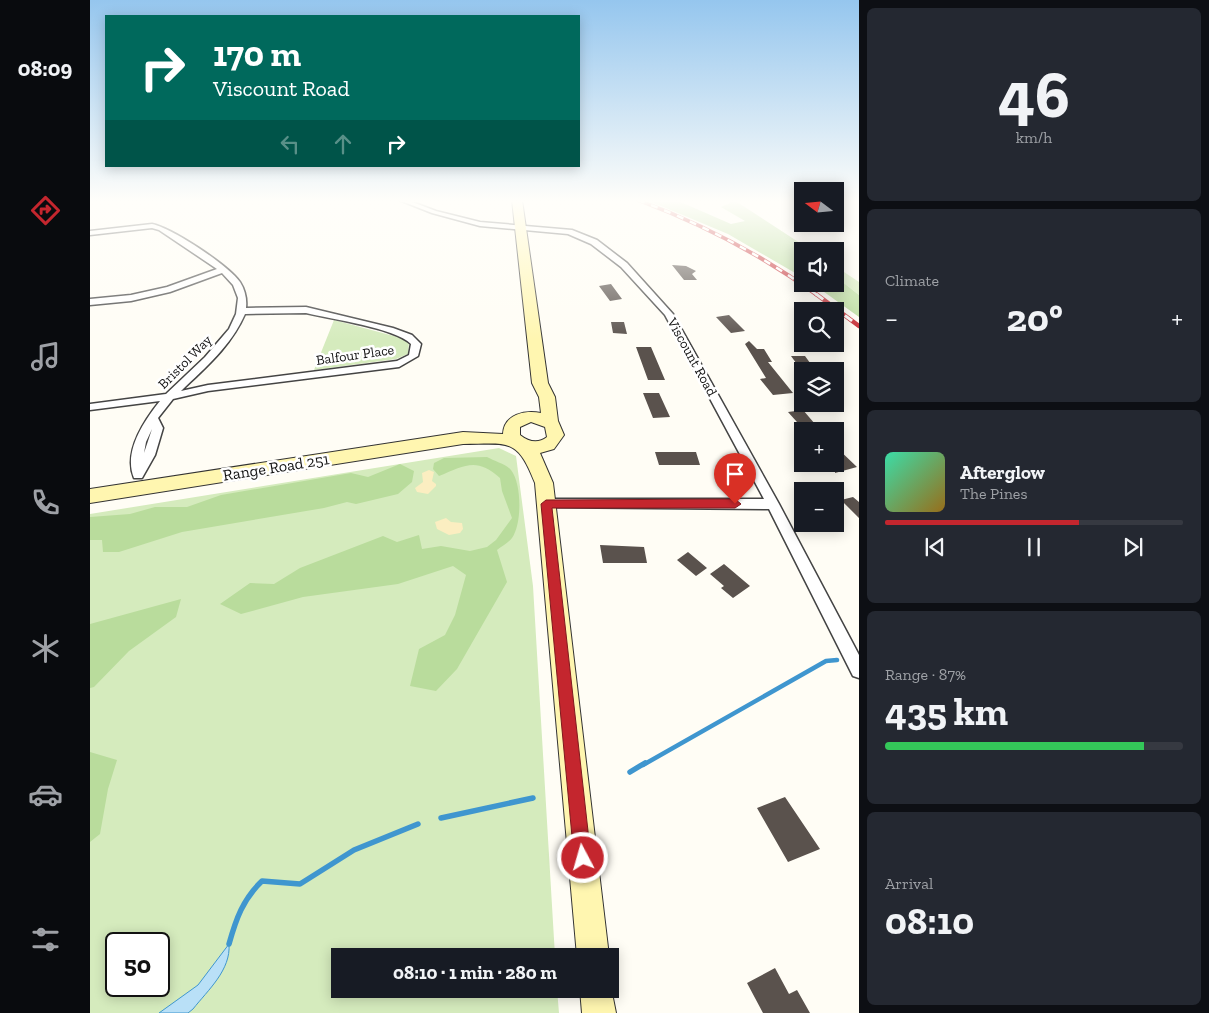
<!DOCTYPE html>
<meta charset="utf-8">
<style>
:root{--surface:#171b24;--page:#242831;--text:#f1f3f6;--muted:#9ea1a6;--line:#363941;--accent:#c4262e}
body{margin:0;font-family:"Zilla Slab",serif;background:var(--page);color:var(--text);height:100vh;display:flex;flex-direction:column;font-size:19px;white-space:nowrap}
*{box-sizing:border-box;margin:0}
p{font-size:16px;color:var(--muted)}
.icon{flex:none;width:28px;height:28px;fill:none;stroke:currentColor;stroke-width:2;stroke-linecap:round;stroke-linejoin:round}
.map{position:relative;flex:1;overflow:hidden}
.side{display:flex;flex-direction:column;gap:8px;padding:8px;background:#0d0f14;width:350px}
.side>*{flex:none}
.top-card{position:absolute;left:15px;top:15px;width:475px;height:152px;border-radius:0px;box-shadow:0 2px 12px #0003;background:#00695c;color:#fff;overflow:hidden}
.needle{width:32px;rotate:286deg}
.tools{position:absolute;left:704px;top:182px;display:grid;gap:10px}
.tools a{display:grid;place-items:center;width:50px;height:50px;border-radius:0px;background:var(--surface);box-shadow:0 2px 12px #0003;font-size:25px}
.speed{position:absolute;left:15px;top:932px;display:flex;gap:10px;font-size:25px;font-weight:700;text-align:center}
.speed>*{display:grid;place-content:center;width:65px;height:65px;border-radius:50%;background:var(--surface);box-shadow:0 2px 12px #0003;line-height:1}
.speed .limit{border:2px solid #111;border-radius:8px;background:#fff;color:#111}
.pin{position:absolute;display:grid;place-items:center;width:42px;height:42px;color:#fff;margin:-51px -21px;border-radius:50% 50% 50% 0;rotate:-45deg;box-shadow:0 0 5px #0007}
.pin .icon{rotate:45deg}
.me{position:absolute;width:55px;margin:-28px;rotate:354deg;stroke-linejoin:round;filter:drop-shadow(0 0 4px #0008)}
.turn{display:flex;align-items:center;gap:18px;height:105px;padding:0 25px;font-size:22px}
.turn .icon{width:65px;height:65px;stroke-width:2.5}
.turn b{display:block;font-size:35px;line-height:42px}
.lanes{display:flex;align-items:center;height:48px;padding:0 25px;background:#0003;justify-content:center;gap:25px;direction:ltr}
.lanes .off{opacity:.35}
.big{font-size:38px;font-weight:700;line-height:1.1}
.side .tile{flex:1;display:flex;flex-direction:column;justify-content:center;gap:8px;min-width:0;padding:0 18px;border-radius:8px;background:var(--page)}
.side .dial{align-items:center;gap:0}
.dial b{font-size:65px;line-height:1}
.song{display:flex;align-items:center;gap:15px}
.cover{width:60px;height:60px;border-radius:8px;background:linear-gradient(135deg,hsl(160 70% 55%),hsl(40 70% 35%))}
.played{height:5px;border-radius:2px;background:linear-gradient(90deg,var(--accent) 65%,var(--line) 65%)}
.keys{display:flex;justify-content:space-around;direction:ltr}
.heat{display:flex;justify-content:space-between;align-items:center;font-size:28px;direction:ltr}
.charge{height:8px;border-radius:4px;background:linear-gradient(90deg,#34c759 87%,var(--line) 0)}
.trip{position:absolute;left:241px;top:948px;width:288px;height:50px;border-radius:0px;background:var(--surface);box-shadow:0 2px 12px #0003;font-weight:700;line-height:50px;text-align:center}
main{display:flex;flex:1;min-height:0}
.tabs{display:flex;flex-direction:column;width:90px;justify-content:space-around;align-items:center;background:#090b0e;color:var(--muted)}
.tabs .icon{width:35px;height:35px}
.tabs .on{color:var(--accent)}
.tabs b{font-size:22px;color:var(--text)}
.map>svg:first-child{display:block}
.green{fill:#d5ebbd;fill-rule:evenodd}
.forest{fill:#b9dc9c}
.sand{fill:#fbeec1}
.water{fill:#b9e0f7;stroke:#3f96cf}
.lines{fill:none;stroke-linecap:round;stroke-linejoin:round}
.stream-far1{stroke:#3f96cf;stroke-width:4.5}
.stream{stroke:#3f96cf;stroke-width:5.5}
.building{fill:#5a524d}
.street-casing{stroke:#444;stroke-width:3}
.secondary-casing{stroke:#333;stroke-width:2}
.street{fill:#fff;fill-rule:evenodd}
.secondary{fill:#fff6b0;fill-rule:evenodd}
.rail-far1-casing{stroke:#c4262e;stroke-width:4}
.rail-casing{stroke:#c4262e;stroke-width:4.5}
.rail-far1{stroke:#fff;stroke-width:2.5;stroke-dasharray:7;stroke-linecap:butt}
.rail{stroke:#fff;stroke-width:3;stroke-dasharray:9;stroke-linecap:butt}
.route{fill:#c4262e;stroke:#7f191e}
.labels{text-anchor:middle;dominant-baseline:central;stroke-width:5;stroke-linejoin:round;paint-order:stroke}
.far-street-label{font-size:14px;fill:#111;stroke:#fff}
.street-label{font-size:16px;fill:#111;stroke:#fff}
</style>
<main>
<nav class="tabs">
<b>08:09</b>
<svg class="icon on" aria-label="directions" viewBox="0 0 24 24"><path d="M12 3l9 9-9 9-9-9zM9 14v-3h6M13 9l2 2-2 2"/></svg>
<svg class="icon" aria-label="music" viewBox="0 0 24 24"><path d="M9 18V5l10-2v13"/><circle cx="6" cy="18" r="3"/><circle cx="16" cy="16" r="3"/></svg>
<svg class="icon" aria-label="phone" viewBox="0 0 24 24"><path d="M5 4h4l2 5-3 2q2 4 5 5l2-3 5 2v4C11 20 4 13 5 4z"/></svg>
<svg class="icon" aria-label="climate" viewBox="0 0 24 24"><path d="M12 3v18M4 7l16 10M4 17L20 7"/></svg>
<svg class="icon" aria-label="car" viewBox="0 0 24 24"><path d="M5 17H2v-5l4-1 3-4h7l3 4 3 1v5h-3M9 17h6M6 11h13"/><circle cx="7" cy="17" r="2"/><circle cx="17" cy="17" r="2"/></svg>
<svg class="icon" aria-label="filters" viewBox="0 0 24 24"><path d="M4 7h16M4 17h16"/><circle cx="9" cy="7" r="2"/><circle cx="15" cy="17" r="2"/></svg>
</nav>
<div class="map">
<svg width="769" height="1013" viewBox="0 0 769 1013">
<rect width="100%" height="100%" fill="#fffdf5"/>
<!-- green -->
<path class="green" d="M745,266l24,16v13l-24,-19z
M244,320l71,19 4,3 -1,12 -12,5 -82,11z
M409,448l17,8 17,130 22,370h-215v33h217l2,24h-469v-499zM26,944h43v42h-43z"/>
<!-- forest -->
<path class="forest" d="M557,200h29l55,24 14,-3 -24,-14 9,-4 -4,-3h8l69,45 -7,3 6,6v23l-74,-43z
M745,276l24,19v22l-46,-33h22z
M397,457c7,4 19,7 24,13 11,14 11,54 1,68 -3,4 -10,8 -15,12l10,32 -50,87 -21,22 -26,-5 9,-37 26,-14 10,-20 11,-40 -13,-9 -55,18 -95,13 -62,17 -21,-10 30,-21 24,1 26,-16 83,-32 14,6 22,-7 3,14 19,-3 29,5 17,-4 9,-7 16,-22 -10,-27 -2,-13c-23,-21 -35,-13 -61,-2l-6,-7 1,-6 10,-5z
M310,464l14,7 -2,11 -14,12 -42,10 -9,-2 -23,6 -142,24 -63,20h-16l-1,-12h-12v-23l40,-3 25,-7h32l34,-12 130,-22 17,4z
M91,599l-5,18 -47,34 -35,36 -4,1v-64z
M0,752l27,8 -9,29 -8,45 -10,8z"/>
<!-- sand -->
<path class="sand" d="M339,470l5,2 -2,9 4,3v2l-8,8 -11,-2 -2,-4 8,-6 -1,-9z
M356,518l5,4 11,1 1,6 -3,4 -11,2 -12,-6 -2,-7z"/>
<!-- water -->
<path class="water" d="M139,944c2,26 -21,46 -36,65l-5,4h-29l39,-28z"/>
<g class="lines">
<!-- stream-far1 -->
<path class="stream-far1" d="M553,765l183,-104 11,-1"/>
<!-- stream -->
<path class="stream" d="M540,772l15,-9
M351,818l92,-20
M139,944c7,-25 14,-45 33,-63l38,3 54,-34 64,-26"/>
</g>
<!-- building -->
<path class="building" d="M582,265l14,1 10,5 -4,3 5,6h-13z
M521,284l11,15 -12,2 -11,-15z
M639,315l16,16 -14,2 -15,-16z
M521,322h13l3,12 -14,-1z
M659,341l8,8h7l8,13h-4l25,31 -20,2 -13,-16 6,-1 -21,-34z
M546,347h15l14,33h-17z
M701,356h14l8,11h-14z
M553,393h16l11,24 -17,1z
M713,410l18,21h-16l-17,-19z
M745,446l22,21 -22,6z
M565,452h41l4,13h-41z
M763,497l6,5v16l-18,-18z
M510,545l44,2 3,16h-44z
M598,552l19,16 -11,8 -19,-16z
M634,564l26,22 -17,12 -12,-10 3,-2 -14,-12z
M695,797l35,52 -32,13 -31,-54z
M685,968l14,26 8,-4 13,23h-47l-16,-30z"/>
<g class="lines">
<defs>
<path id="street" d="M309,200h8l29,11 44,11 92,8 25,10 30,23 46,51 106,190 80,151v23l-6,-2 -84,-167 -227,-2 -2,-3 2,-3 4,-2h218l-99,-184 -44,-48 -30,-23 -23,-10 -88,-8 -48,-13z
M62,224c20,4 76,41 88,58 5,8 7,17 6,26l60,-1 87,21 19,7 9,9 -3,12 -19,11 -191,24 -35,8 -15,19 5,10 -8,27 -13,23h-8c-11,-26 10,-57 26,-77l-70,9v-6l76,-10 39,-37 24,-28 7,-15 2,-16 -5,-13 -11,-12 -52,19 -39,9 -41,4v-6l41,-4 36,-8 50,-18 -58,-39 -7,-2 -62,7v-4zM216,313c25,6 89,15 105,31l-2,11 -12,6 -189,24 -27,6c25,-24 50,-45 64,-77zM62,429l-8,24 2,-11z"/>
<path id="secondary" d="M422,200h10l26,183 7,14 3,24 6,14 -10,14 -14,4 13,30 56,473h-32l-42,-473c-18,-46 -26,-39 -72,-39l-373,59v-14l373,-57 40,2c1,-20 22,-24 38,-21l-2,-16 -7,-14zM441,422l14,5 2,10c-9,7 -18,5 -27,-2v-8z
M520,983l6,30h-34l-2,-24h30z"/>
</defs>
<!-- street casing -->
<use href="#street" class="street-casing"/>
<!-- secondary casing -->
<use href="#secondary" class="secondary-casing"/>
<!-- street -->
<use href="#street" class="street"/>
<!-- secondary -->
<use href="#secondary" class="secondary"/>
<defs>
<path id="rail-far1" d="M548,200c64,24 124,55 179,95"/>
<path id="rail" d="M726,294l43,32"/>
</defs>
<!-- rail-far1 casing -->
<use href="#rail-far1" class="rail-far1-casing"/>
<!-- rail casing -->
<use href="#rail" class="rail-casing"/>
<!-- rail-far1 -->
<use href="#rail-far1" class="rail-far1"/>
<!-- rail -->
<use href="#rail" class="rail"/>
</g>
<!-- sky -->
<linearGradient id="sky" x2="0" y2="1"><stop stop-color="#95c6ee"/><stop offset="0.59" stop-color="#fffefa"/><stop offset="1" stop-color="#fffefa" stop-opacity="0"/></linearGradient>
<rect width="769" height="341" fill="url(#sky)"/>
<!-- route -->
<path class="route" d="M645,499l6,5 -6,4h-183l39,350 -2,6 -6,3 -7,-3 -2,-6 -33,-354 5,-4z"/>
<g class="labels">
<!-- far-street labels -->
<g class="far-street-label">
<text transform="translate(265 355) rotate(-8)">Balfour Place</text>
<text transform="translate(602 357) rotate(61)">Viscount Road</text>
<text transform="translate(95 362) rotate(-45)">Bristol Way</text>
</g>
<!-- street labels -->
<g class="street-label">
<text transform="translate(186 467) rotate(-9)">Range Road 251</text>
</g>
</g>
</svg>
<div class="tools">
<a><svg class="needle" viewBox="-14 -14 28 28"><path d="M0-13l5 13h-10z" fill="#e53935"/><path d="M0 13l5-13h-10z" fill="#9ea1a6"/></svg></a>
<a><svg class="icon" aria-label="sound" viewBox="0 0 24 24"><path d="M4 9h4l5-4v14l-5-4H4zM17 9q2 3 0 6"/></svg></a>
<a><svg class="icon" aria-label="search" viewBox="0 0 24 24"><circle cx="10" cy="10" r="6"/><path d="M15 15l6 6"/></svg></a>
<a><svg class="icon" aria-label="layers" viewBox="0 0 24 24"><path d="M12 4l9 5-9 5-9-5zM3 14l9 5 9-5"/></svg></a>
<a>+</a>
<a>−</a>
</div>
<div class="speed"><div class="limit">50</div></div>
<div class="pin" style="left:645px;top:504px;background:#d93025"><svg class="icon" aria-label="arrive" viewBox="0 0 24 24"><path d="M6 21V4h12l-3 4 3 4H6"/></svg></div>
<svg class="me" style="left:493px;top:858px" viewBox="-20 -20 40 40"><circle r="17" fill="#c4262e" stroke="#fff" stroke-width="3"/><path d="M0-11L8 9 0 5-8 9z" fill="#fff"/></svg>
<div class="trip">08:10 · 1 min · 280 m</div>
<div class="top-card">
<div class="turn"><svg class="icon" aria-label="right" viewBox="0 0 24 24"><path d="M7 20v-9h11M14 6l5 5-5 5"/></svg><div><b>170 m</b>Viscount Road</div></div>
<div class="lanes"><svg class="icon off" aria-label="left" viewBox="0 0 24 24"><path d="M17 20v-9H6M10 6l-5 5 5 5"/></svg><svg class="icon off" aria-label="ahead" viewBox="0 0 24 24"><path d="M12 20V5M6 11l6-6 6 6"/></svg><svg class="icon" aria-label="right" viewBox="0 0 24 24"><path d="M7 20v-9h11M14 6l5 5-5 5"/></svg></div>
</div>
</div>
<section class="side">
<div class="tile dial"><b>46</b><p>km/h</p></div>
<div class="tile"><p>Climate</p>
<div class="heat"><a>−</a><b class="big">20°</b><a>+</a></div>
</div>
<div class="tile">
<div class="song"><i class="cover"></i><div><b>Afterglow</b><p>The Pines</p></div></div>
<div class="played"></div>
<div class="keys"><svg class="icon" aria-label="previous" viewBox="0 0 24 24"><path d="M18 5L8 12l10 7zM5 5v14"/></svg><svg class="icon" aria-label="pause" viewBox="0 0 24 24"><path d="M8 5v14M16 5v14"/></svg><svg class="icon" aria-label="next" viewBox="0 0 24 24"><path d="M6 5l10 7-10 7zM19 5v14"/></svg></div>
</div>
<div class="tile"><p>Range · 87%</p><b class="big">435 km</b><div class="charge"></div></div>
<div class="tile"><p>Arrival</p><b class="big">08:10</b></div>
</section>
</main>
